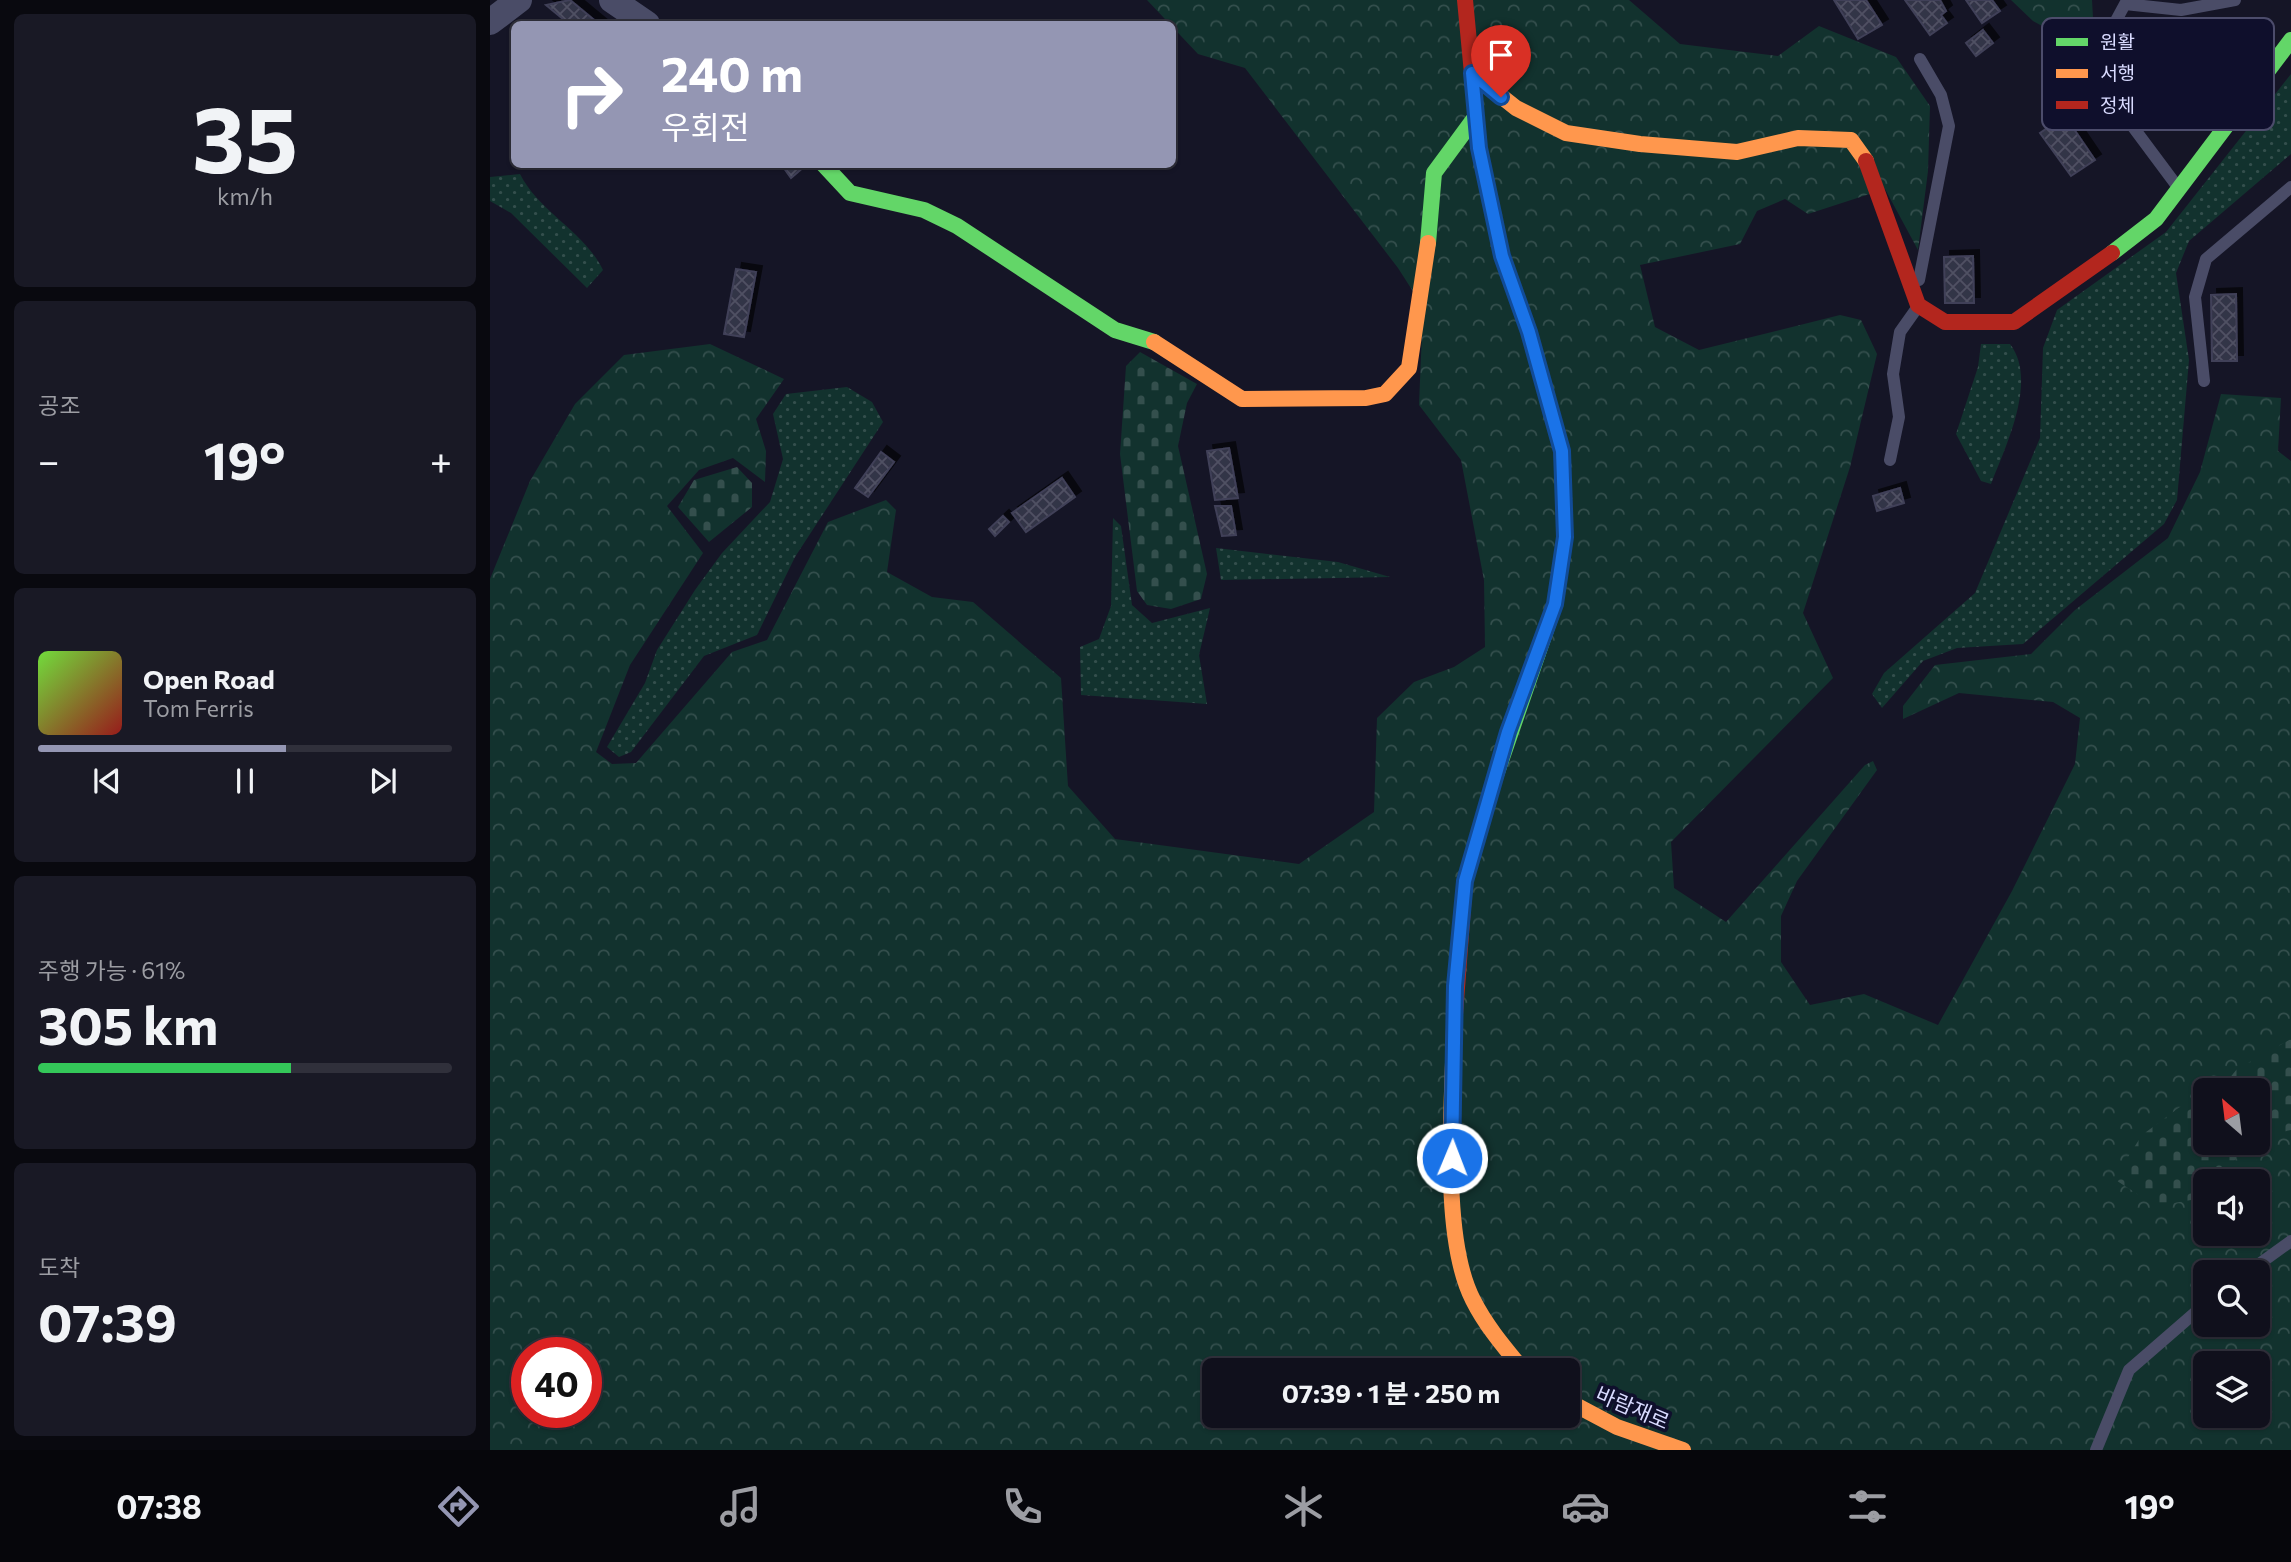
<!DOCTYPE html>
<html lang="ko">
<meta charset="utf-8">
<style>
:root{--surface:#10101c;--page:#191925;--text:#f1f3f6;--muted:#9c9da3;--line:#30303b;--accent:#9496b3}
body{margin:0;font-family:Commissioner,"Noto Sans KR",sans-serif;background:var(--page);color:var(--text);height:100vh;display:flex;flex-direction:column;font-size:26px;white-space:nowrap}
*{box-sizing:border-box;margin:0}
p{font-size:23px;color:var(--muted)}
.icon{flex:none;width:38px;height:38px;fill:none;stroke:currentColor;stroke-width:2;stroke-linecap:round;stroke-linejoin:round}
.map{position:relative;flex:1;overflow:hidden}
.side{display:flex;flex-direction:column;gap:14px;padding:14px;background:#09090f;width:490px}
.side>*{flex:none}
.hud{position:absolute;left:21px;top:21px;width:665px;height:147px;border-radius:10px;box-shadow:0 2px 5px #0004,0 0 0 2px var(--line);background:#9496b3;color:#fff;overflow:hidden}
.needle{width:46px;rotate:332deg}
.tools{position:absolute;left:1703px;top:1078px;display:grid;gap:14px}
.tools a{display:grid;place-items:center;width:77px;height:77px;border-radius:10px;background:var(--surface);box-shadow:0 2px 5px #0004,0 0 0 2px var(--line);font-size:35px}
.speed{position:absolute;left:21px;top:1337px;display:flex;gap:14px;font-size:35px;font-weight:700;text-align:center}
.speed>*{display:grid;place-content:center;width:91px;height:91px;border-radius:50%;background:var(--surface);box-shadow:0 2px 5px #0004,0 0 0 2px var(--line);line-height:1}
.speed .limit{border:10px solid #d22;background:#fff;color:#111}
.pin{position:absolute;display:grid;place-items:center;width:60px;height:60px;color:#fff;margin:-72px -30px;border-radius:50% 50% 50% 0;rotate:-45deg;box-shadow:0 0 7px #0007}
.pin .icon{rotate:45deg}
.me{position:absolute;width:77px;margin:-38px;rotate:1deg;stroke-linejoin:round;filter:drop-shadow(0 0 5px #0008)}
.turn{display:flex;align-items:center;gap:24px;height:147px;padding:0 35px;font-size:32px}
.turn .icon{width:91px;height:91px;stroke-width:2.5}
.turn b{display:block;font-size:49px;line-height:60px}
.big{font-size:52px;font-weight:700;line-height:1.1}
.side .card{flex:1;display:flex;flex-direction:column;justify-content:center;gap:10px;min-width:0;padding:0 24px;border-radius:10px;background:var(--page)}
.side .dial{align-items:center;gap:0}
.dial b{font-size:91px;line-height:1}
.song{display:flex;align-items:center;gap:21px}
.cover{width:84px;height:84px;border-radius:10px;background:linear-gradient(135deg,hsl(100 70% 55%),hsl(0 70% 35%))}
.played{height:7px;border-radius:4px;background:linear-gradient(90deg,var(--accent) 60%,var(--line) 60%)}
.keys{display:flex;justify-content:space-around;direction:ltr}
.heat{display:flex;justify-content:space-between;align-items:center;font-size:38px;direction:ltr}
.charge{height:10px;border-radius:5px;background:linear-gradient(90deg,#34c759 61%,var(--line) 0)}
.trip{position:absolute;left:712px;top:1358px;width:378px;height:70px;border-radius:10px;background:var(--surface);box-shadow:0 2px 5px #0004,0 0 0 2px var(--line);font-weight:700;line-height:70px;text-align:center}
.tab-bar{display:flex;height:112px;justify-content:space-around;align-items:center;background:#06060b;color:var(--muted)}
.tab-bar .icon{width:49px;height:49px}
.tab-bar .current{color:var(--accent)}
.tab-bar b{font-size:32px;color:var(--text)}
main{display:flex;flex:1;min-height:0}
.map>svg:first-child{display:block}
.grass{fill:url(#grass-dots)}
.forest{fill:url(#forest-crowns);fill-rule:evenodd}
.cemetery{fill:url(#cemetery-stones)}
.building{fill:url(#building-cross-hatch);stroke:#404058;stroke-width:2;filter:url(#shadow)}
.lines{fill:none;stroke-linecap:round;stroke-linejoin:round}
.lane{stroke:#4a4c67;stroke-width:12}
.street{stroke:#4a4c67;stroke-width:26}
.fast{stroke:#63d668;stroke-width:16}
.slow{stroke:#ff974d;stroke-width:16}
.jam{stroke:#b3261e;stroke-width:16}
.route-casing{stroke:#114b97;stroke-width:18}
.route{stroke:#1a73e8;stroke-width:12}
.labels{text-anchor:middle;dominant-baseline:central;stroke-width:7;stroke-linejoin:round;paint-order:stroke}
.street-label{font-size:21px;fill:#d9dbff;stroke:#0f0f2c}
.key{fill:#0f0f2c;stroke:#4c4c6b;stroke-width:2}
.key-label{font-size:19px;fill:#d9dbff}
</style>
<main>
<section class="side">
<div class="card dial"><b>35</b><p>km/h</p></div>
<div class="card"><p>공조</p>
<div class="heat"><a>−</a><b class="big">19°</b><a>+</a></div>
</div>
<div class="card">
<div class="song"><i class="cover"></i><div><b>Open Road</b><p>Tom Ferris</p></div></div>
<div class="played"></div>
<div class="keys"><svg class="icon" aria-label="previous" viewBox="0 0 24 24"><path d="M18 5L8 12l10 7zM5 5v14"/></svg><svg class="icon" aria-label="pause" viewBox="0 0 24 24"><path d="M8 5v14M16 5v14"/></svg><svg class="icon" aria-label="next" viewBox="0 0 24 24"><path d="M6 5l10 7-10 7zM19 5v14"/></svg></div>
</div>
<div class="card"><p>주행 가능 · 61%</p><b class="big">305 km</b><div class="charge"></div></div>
<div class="card"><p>도착</p><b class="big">07:39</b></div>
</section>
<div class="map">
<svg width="1801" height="1450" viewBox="0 0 1801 1450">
<defs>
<pattern id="grass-dots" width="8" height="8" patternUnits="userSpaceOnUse" patternTransform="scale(1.75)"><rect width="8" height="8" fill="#12322e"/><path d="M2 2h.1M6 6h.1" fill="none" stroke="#344f4d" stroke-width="1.8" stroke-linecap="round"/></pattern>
<pattern id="forest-crowns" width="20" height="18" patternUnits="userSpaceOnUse" patternTransform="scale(1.75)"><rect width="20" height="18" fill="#12322e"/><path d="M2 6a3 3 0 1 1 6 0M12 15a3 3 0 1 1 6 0" fill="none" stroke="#344f4d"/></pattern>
<pattern id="cemetery-stones" width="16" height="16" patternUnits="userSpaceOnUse" patternTransform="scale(1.75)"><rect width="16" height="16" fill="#12322e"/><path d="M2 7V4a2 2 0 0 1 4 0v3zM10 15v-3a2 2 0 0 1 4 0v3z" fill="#344f4d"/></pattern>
<pattern id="building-cross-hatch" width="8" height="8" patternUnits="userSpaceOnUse" patternTransform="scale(1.75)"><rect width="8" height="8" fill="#333447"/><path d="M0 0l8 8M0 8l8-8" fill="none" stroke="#505163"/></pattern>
<filter id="shadow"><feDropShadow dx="6" dy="-6" stdDeviation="0" flood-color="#0009"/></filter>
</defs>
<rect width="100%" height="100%" fill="#151526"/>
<!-- grass -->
<path class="grass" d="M1801,74v80l-102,87 -13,32 13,87 -12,140 -13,24 -141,120 -66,4 -34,13 -41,47 -10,-14 12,-21 91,-80 65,-155 3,-90 14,-38 109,-78z
M30,174c20,39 64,57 83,96l-16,18 -76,-75 -21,-12v-24z
M1491,344h29c28,36 -4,102 -19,140l-10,-3 -25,-47 22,-67z
M357,387l25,15 11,20 -88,135 -38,78 -53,21 -73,96 -12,5 -12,-10 38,-64 12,-33 38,-60 27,-37 48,-51 13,-43 -10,-45 13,-20z
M623,518l8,8 11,79 20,18 58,-15 -11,47 8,49 -126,-9 -1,-48 19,-8 12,-33z
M726,548l122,14 52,15 -169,3z"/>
<!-- forest -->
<path class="forest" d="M657,0h482l51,44 98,12 41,-30 77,31 34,49 -2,65 -10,79 -33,-61 -77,25 -23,-15 -28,12 -17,33 -100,21 15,62 44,23 141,-35 21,5 16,34 -27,113 -47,146 30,65 -162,164 3,46 52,34 139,-157 8,-4 4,9 -80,111 -16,35v46l29,43 54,-11 74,31 74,-134 63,-127 5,-46 -27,-16 -94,-9 -56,26v-13l32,-41 96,-11 44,-44 93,-72 32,-66 21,-78 60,4 -3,53 13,10v989h-1801v-871l40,-98 45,-77 49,-49 86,-11 74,35 -28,40 10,32 -1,31 -32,-24 -34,12 -32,36 36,47 -73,112 -34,87 16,12 24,-1 96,-111 35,-12 61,-118 58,-22 10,10 -9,62 45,25 41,5 88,76 7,108 47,53 184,25 75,-52 3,-94 37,-36 40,-15 31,-20 -1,-67 -23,-120 -42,-55 4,-98 -25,-39 -153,-200 -47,-14zM1715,1090h53v53h-53zM1715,1181h53v53h-53zM1715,1272h53v53h-53zM37,1353h59v59h-59zM1715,1363h53v53h-53zM724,1370h354v46h-354z
M1521,0h81l1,18 -38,15 -22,-12z"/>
<!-- cemetery -->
<path class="cemetery" d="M650,352l57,32 -10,19 -9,43 29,128 -6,25 -30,10 -24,-4 -10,-14 -17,-137 6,-88z
M247,467l15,16v24l-43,35 -31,-35 16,-27z
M1801,1039v91l-33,7v-47h-38l17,-21z
M1715,1106v37h47l-38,38h-9v9l-8,9 -41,7 -42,-27 28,-44 38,-28z"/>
<!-- building -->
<path class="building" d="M80,0l29,24h-30l-23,-19z
M1344,0h32l16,25 -24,14z
M1415,0h35l6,11 -5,4 6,8 -17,12z
M1476,0h26l8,11 -18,12z
M1493,30l10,13 -17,13 -10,-13z
M1575,116l30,44 -24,16 -31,-43z
M291,164h23l1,2 -14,12z
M1483,256l1,47h-29l-1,-46z
M246,269l20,3 -12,65 -20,-3z
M1746,294l1,67h-25l-1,-66z
M739,448l9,50 -23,2 -8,-49z
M391,452l13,10 -26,35 -13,-9z
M572,478l13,19 -49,35 -14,-19z
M1410,488l4,15 -27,8 -4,-15z
M725,506h16l5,29 -14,1z
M513,516l6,6 -14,14 -6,-7z"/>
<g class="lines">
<!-- lane -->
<path class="lane" d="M1687,186l-73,-98 1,-47 20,-37 56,6 54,-10
M1429,280l30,-154 -8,-31 -21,-36
M1714,381l-9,-84 11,-38 85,-72
M1400,460l9,-43 -6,-43 7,-42 17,-24
M1758,1272l43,-31
M1606,1450l33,-80 76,-66"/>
<!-- street -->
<path class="street" d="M122,0l35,24
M0,22l29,-22"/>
<!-- fast -->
<path class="fast" d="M333,164l27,29 74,17 33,16 158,104 39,12
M938,243l6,-70 42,-57
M1622,253l44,-34 135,-179
M1005,778l60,-174 10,-67 -3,-86 -5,-17"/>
<!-- slow -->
<path class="slow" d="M982,73l44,35 50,25 74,11 97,8 61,-14 53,2 15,21
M664,342l88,57 124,-1 19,-4 24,-26 19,-125
M964,1028c-1,74 -14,208 19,272 13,26 32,48 50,70
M1078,1401l49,26 66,23"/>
<!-- jam -->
<path class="jam" d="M975,0l14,147 23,109 27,76 28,102
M1376,161l52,144 27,17h69l98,-69
M964,1028l11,-147 30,-103"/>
</g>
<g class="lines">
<defs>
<path id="route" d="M962,1158l3,-172 10,-105 43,-149 47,-128 10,-67 -3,-86 -33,-119 -27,-76 -23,-108 -7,-75 29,24"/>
</defs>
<!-- route casing -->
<use href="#route" class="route-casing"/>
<!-- route -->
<use href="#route" class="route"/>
</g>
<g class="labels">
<!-- street labels -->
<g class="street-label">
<text transform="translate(1143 1407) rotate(23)">바람재로</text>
</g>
</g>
<!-- legend -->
<rect x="1552" y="18" width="232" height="112" rx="10" class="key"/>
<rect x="1566" y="38" width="32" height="8" fill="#63d668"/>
<rect x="1566" y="69" width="32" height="9" fill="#ff974d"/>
<rect x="1566" y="101" width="32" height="8" fill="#b3261e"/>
<g class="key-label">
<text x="1610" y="49">원활</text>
<text x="1610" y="80">서행</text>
<text x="1610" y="112">정체</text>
</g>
</svg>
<div class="tools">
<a><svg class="needle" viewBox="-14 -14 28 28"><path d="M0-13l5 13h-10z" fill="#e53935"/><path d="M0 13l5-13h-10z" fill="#9c9da3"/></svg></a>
<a><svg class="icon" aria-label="sound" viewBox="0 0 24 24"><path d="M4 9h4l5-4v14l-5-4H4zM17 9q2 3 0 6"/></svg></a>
<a><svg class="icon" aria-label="search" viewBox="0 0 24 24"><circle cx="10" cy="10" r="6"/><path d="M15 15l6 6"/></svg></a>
<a><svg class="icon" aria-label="layers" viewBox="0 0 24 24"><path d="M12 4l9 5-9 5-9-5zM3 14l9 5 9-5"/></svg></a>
</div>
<div class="speed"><div class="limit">40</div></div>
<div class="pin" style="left:1011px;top:97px;background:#d93025"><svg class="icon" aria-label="arrive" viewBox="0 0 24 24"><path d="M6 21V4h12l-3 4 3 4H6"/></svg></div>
<svg class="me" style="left:962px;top:1158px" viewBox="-20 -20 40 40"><circle r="17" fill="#1a73e8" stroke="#fff" stroke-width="3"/><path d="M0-11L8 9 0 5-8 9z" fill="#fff"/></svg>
<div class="trip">07:39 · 1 분 · 250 m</div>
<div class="hud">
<div class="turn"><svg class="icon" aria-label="right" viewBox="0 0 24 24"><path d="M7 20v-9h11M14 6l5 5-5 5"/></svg><div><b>240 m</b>우회전</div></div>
</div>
</div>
</main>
<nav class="tab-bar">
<b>07:38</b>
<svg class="icon current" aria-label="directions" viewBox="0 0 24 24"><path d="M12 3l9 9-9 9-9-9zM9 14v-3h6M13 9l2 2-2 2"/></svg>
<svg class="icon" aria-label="music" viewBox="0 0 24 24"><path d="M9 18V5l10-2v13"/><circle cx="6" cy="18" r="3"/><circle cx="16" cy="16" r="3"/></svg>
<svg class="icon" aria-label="phone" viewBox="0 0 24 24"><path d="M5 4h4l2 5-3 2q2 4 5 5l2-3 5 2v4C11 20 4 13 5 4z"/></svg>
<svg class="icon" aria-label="climate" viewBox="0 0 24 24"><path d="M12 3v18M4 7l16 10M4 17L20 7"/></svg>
<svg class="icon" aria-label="car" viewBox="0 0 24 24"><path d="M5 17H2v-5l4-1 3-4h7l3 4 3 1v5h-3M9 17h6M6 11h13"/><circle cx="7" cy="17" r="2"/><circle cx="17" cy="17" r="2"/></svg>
<svg class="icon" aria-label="filters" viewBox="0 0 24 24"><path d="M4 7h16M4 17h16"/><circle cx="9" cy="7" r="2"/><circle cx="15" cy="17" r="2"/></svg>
<b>19°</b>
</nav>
